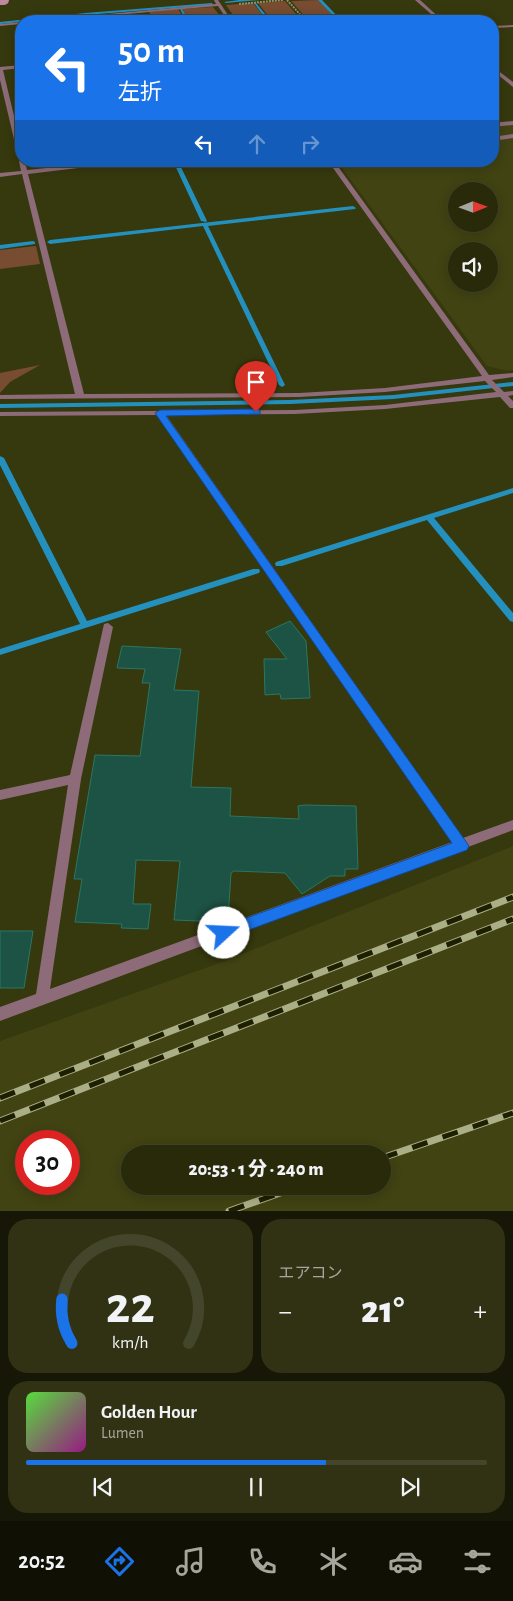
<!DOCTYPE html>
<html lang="ja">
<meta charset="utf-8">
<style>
:root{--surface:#282a0a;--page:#303213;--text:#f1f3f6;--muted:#a5a79c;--line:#44462b;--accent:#1a73e8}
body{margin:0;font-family:"Alegreya Sans","Noto Sans JP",sans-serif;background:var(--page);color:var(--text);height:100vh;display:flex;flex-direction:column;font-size:19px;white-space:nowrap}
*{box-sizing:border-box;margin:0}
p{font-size:16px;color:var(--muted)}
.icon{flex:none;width:28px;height:28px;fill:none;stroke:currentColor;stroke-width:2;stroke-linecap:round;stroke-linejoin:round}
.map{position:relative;height:1211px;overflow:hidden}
.details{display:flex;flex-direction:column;gap:8px;padding:8px;background:#161706;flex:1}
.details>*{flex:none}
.guide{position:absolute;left:15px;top:15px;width:484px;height:152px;border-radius:20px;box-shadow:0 2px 12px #0003,0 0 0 1px var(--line);background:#1a73e8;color:#fff;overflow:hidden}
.needle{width:32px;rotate:89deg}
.tools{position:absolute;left:448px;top:182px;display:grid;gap:10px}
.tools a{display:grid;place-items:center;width:50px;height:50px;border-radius:50%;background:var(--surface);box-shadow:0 2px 12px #0003,0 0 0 1px var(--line);font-size:25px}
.speed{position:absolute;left:15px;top:1130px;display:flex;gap:10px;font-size:25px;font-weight:700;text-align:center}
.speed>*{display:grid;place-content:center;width:65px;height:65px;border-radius:50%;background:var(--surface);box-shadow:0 2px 12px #0003,0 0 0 1px var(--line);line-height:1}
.speed .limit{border:8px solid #d22;background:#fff;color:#111}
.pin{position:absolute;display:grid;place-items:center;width:42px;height:42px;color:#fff;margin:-51px -21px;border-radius:50% 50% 50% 0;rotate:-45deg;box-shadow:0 0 5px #0007}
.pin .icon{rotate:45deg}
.me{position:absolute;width:55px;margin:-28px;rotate:70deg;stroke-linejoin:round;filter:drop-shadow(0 0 4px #0008)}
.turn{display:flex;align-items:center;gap:18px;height:105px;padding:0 20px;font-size:22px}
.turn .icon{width:65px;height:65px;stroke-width:2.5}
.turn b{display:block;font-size:35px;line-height:42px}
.lanes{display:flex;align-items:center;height:48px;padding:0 20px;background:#0003;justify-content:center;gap:25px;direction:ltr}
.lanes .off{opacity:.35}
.big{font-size:38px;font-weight:800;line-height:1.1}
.details .card{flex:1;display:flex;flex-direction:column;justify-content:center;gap:8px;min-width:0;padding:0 18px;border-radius:20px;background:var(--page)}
.details .dial{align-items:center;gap:0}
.dial svg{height:130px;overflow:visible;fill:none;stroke:var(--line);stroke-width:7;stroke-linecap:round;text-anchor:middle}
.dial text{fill:var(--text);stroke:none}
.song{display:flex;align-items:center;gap:15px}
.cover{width:60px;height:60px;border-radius:8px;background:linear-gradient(135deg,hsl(110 70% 55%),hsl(310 70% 35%))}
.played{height:5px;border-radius:2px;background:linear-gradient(90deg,var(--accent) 65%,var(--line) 65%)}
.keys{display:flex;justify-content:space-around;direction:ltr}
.heat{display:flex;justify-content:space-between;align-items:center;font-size:28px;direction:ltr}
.details .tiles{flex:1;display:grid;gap:8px;grid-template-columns:1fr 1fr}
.card:last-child{grid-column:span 2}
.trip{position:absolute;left:121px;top:1145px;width:270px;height:50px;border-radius:25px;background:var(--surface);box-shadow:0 2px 12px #0003,0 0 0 1px var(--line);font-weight:800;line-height:50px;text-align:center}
.tabs{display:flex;height:80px;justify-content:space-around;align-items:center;background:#101104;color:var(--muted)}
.tabs .icon{width:35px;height:35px}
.tabs .on{color:var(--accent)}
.tabs b{font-size:22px;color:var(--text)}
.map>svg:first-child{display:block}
.built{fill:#414313;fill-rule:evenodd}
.green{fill:#774c31}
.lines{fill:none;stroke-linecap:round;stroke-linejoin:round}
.stream{fill:#2490be;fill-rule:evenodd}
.building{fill:#1d5344;stroke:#2a7763}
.path{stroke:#8f9269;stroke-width:2;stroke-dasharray:2 1;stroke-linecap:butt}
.lane{fill:#8d6b79;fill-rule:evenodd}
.street{fill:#8d6b79;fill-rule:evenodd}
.secondary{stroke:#be899f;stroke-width:10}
.rail-casing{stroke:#abaf86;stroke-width:7}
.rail{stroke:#1d1f00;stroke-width:5;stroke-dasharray:16;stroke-linecap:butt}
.route{fill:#1a73e8;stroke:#114b97}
</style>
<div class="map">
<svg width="513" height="1211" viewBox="0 0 513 1211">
<rect width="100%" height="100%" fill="#36380d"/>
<!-- built -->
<path class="built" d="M513,125v245l-5,1 -21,-5 -150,-205h155l1,-34zM456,191h33v33h-33zM456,251h33v33h-33z
M513,846v365h-513v-170l222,-79zM26,1141h43v43h-43zM130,1154h252v32h-252z"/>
<!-- green -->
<path class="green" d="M318,0l20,21h-29l-18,-20z
M285,1l17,20h-30l-14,-18z
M253,3l14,18h-30l-11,-16z
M213,7l11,14h-33l-9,-12z
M178,9l8,12h-31l-6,-9z
M36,246l4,18 -40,5v-19z
M40,365l-30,17 -10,11v-20z"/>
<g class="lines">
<!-- stream -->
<path class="stream" d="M260,0l-34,3 -2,-1 15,-2z
M318,0h4l20,21h-4z
M212,3l1,2 -128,10 -85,9v-2l85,-9z
M254,3h2l15,18h-4z
M180,9h2l8,12h-4z
M173,161h5l29,60 -1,1 -5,-1z
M353,206l3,2 -1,1 -147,17 77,159 -3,2 -3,-2 -76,-159 -153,18 -3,-2 3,-2z
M33,241l2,1v2l-35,5v-4z
M513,382v4l-120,13 -103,5 -290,4v-4l290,-4 103,-5z
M0,456l4,2 83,163 166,-52h6l1,2 -1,2 -259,82v-6l80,-25 -80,-159z
M513,488v5l-79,25 79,95v9l-3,-1 -83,-101 -145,46h-6l-1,-2 1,-2z"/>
</g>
<!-- building -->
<path class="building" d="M290,621l16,20 4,57 -29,1 -1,-5 -15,1 -1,-36h23l-21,-27z
M122,646l59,3 -7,41 25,1 -8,96 40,1 -1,28 69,3 -1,-13 6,-1 52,1 2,63h-13v7h-15l-28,18 -17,-21 -51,-2 -3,2 -3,46 -4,-1 -1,4 -49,-2 6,-59 -44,-1 -3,44h18l-3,25 -27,-1 1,-4 -47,-2 7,-43h-8l21,-124 45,1 10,-73h-8l3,-14 -28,-1z
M0,931h33l-9,57h-24z"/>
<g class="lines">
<!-- path -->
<path class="path" d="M287,0l19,21
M239,4l44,-4"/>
<!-- lane -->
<path class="lane" d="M513,134v4l-21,3v-4z"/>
<!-- street -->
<path class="street" d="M214,0h4l14,21h-4l-10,-15 -171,15h-15l184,-17z
M415,0h5l23,21h-4z
M21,22v2l-21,2v-2z
M513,25v2l-21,1v-2z
M21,65v3l-18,2 18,75v13l-3,-2 -18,-76v-13z
M492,66l21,16v5l-21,-17z
M513,121v4l-21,2v-4z
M21,159v2h4l2,9 87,-9h23l-109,13 56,220 215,-1 86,-5 97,-12 -154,-215h6l155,214 24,-2v4l-21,3 12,12 9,-1v4l-5,1 5,5v7h-3l-10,-11 -115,12 -90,5 -129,1 297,423 50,-18v10l-45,17 -2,3h-7l-459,171v-14l36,-13 32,-209 -68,15v-10l70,-15 34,-151 4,-1 5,4 -32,152 -31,210 402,-147 -294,-427 -158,1v-4l295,-2 90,-5 111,-13 -11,-11 -100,11 -86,5 -299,2v-4l75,-1 -53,-220 -22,3v-4l21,-2 -2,-10z"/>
<!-- secondary -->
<path class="secondary" d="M0,0h4"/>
<defs>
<path id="rail" d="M0,1098l513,-201
M0,1121l513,-202
M382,1158l131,-45
M229,1211l71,-25"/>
</defs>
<!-- rail casing -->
<use href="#rail" class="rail-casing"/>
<!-- rail -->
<use href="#rail" class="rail"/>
</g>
<!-- route -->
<path class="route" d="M256,409l4,1v4l-94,2 303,430 -2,4 -243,89 -5,-2 -2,-4 2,-5 233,-85 -297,-430 5,-3z"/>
</svg>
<div class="tools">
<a><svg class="needle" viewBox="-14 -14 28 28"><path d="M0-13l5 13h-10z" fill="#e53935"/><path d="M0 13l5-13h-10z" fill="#a5a79c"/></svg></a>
<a><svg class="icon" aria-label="sound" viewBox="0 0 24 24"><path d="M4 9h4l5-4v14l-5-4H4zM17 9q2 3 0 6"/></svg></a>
</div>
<div class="speed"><div class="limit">30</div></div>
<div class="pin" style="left:256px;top:412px;background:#d93025"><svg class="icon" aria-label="arrive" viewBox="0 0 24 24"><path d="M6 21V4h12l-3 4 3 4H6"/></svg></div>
<svg class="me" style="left:224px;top:933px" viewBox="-20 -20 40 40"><circle r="19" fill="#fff"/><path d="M0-13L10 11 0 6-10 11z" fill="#1a73e8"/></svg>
<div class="trip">20:53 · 1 分 · 240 m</div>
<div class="guide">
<div class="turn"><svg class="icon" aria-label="left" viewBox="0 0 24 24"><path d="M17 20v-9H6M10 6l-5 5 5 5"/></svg><div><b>50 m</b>左折</div></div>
<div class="lanes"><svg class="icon" aria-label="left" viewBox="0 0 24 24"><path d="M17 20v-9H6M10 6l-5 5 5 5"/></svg><svg class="icon off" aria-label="ahead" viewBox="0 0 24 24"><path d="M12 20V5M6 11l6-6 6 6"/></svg><svg class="icon off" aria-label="right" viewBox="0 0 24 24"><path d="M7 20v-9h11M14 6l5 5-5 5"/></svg></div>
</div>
</div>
<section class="details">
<div class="tiles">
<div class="card dial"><svg viewBox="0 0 100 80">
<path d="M14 69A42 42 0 1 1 86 69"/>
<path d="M14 69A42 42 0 0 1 8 42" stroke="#1a73e8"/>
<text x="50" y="56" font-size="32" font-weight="700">22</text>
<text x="50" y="72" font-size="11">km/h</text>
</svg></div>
<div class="card"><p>エアコン</p>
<div class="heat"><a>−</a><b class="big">21°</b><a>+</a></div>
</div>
<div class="card">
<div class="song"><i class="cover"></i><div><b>Golden Hour</b><p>Lumen</p></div></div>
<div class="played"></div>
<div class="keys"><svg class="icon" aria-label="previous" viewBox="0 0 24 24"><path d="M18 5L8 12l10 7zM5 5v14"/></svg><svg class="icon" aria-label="pause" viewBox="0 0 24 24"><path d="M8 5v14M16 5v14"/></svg><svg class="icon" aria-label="next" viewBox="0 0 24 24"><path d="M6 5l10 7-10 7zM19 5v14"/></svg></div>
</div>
</div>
</section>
<nav class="tabs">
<b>20:52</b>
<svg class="icon on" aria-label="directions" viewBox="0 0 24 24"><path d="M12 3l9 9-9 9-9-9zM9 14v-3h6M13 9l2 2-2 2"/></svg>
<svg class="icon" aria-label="music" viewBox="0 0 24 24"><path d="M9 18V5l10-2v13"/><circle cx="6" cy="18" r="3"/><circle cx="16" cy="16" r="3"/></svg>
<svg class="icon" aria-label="phone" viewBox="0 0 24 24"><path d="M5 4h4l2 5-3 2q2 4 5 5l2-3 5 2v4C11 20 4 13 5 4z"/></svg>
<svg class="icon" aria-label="climate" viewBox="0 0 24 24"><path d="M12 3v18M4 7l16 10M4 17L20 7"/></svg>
<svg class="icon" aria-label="car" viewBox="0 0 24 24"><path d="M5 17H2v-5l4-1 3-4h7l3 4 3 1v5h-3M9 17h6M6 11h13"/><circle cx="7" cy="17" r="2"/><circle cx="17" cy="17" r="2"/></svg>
<svg class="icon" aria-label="filters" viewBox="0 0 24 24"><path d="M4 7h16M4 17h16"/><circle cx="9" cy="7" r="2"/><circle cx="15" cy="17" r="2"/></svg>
</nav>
